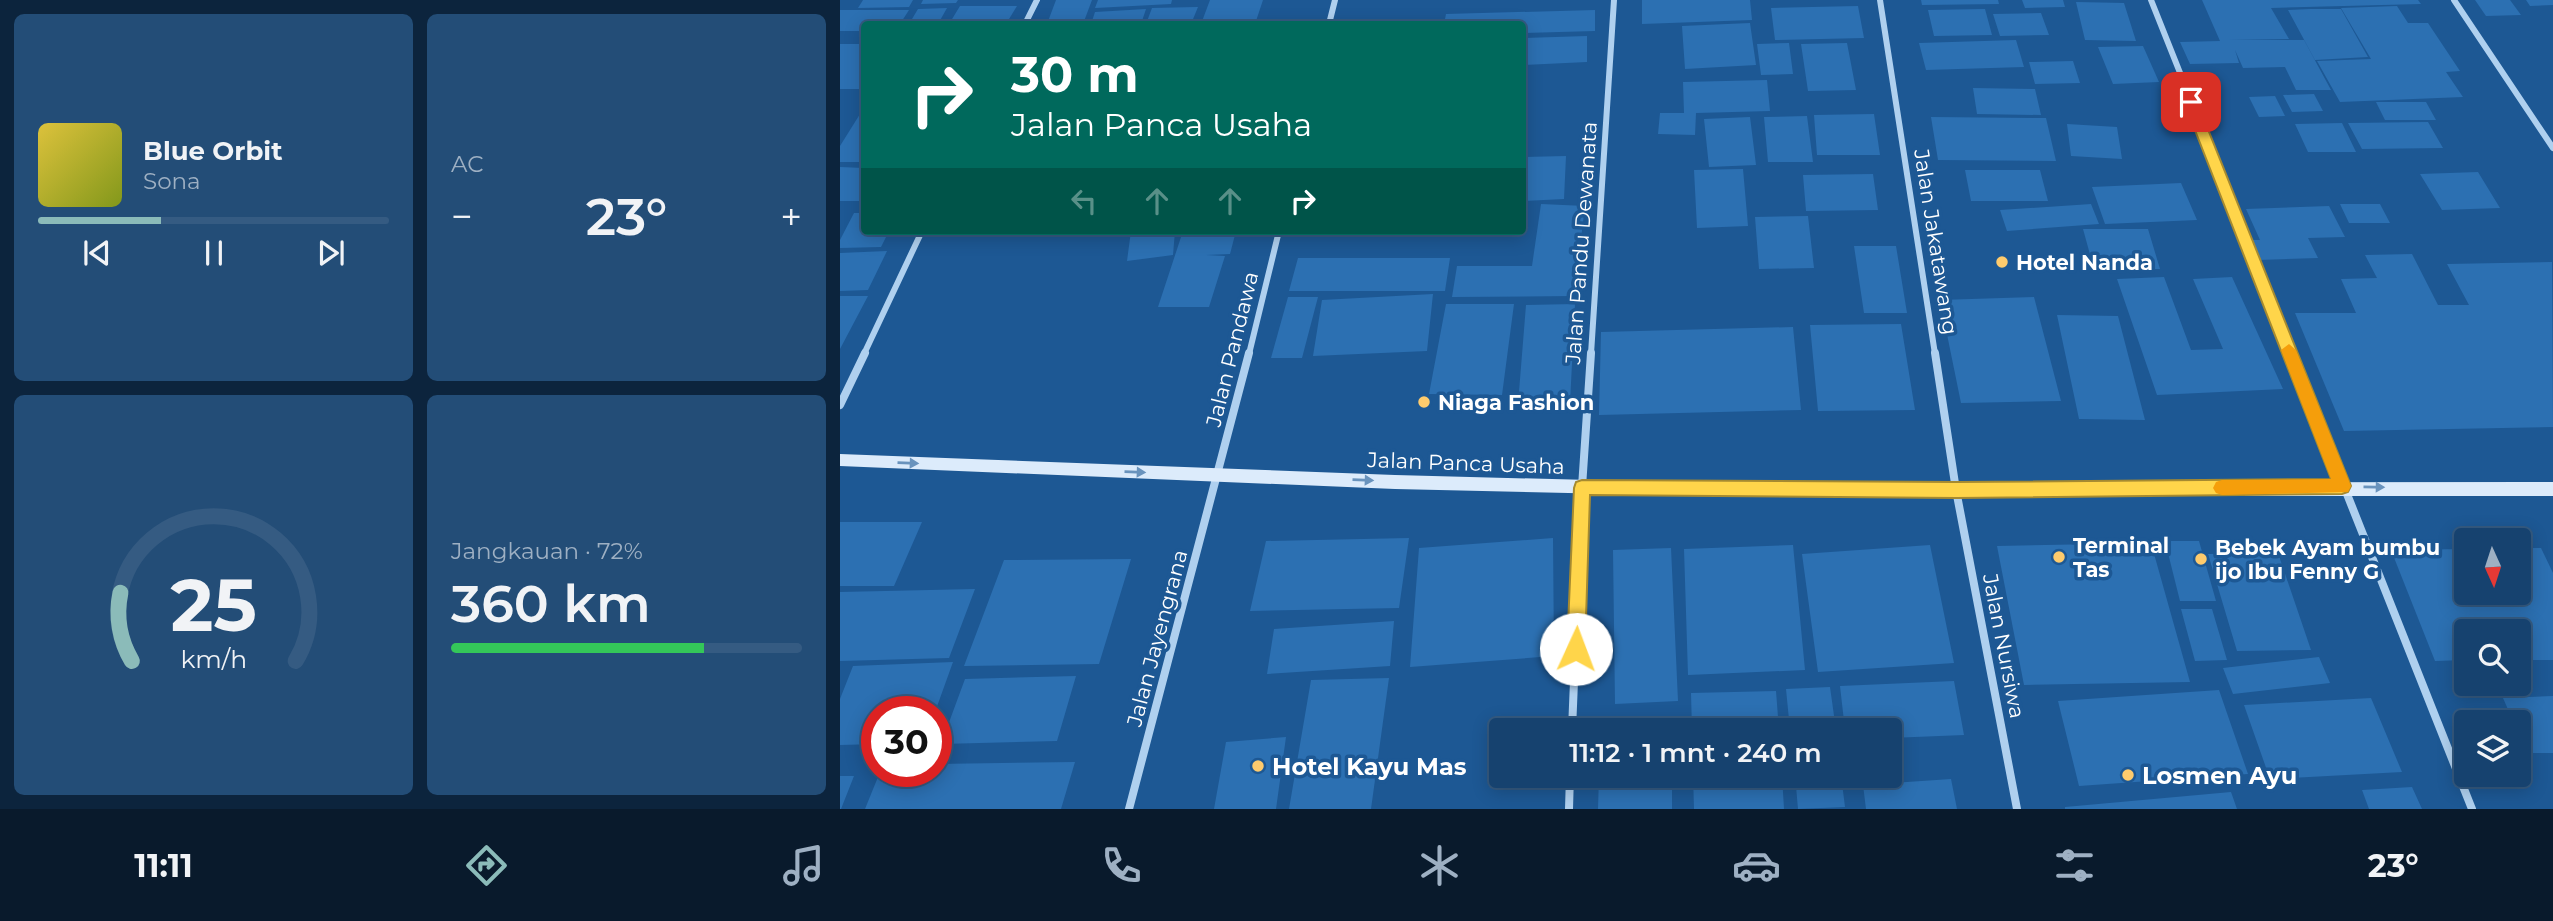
<!DOCTYPE html>
<html lang="id">
<meta charset="utf-8">
<style>
:root{--surface:#16426f;--page:#234d77;--text:#f1f3f6;--muted:#9eb0c3;--line:#355b82;--accent:#8bbbb9}
body{margin:0;font-family:Montserrat,sans-serif;background:var(--page);color:var(--text);height:100vh;display:flex;flex-direction:column;font-size:26px;white-space:nowrap}
*{box-sizing:border-box;margin:0}
p{font-size:23px;color:var(--muted)}
.icon{flex:none;width:38px;height:38px;fill:none;stroke:currentColor;stroke-width:2;stroke-linecap:round;stroke-linejoin:round}
.map{position:relative;flex:1;overflow:hidden}
.details{display:flex;flex-direction:column;gap:14px;padding:14px;background:#0c243d;width:840px}
.details>*{flex:none}
.banner{position:absolute;left:21px;top:21px;width:665px;height:214px;border-radius:7px;box-shadow:0 4px 18px #0003,0 0 0 2px var(--line);background:#00695c;color:#fff;overflow:hidden}
.needle{width:46px;rotate:177deg}
.fabs{position:absolute;left:1614px;top:528px;display:grid;gap:14px}
.fabs a{display:grid;place-items:center;width:77px;height:77px;border-radius:7px;background:var(--surface);box-shadow:0 4px 18px #0003,0 0 0 2px var(--line);font-size:35px}
.speed{position:absolute;left:21px;top:696px;display:flex;gap:14px;font-size:35px;font-weight:700;text-align:center}
.speed>*{display:grid;place-content:center;width:91px;height:91px;border-radius:50%;background:var(--surface);box-shadow:0 4px 18px #0003,0 0 0 2px var(--line);line-height:1}
.speed .limit{border:10px solid #d22;background:#fff;color:#111}
.pin{position:absolute;display:grid;place-items:center;width:60px;height:60px;color:#fff;margin:-30px;border-radius:14px;box-shadow:0 4px 10px #0006}
.me{position:absolute;width:77px;margin:-38px;rotate:2deg;stroke-linejoin:round;filter:drop-shadow(0 0 5px #0008)}
.turn{display:flex;align-items:center;gap:24px;height:147px;padding:0 35px;font-size:32px}
.turn .icon{width:91px;height:91px;stroke-width:2.5}
.turn b{display:block;font-size:49px;line-height:60px}
.lanes{display:flex;align-items:center;height:66px;padding:0 35px;background:#0003;justify-content:center;gap:35px;direction:ltr}
.lanes .off{opacity:.35}
.big{font-size:52px;font-weight:600;line-height:1.1}
.details .tile{flex:1;display:flex;flex-direction:column;justify-content:center;gap:10px;min-width:0;padding:0 24px;border-radius:10px;background:var(--page)}
.details .dial{align-items:center;gap:0}
.dial svg{height:182px;overflow:visible;fill:none;stroke:var(--line);stroke-width:7;stroke-linecap:round;text-anchor:middle}
.dial text{fill:var(--text);stroke:none}
.song{display:flex;align-items:center;gap:21px}
.cover{width:84px;height:84px;border-radius:10px;background:linear-gradient(135deg,hsl(50 70% 55%),hsl(70 70% 35%))}
.played{height:7px;border-radius:4px;background:linear-gradient(90deg,var(--accent) 35%,var(--line) 35%)}
.keys{display:flex;justify-content:space-around;direction:ltr}
.heat{display:flex;justify-content:space-between;align-items:center;font-size:38px;direction:ltr}
.charge{height:10px;border-radius:5px;background:linear-gradient(90deg,#34c759 72%,var(--line) 0)}
.details .tiles{flex:1;display:grid;gap:14px;grid-template-columns:repeat(2,1fr)}
.trip{position:absolute;left:649px;top:718px;width:413px;height:70px;border-radius:7px;background:var(--surface);box-shadow:0 4px 18px #0003,0 0 0 2px var(--line);font-weight:600;line-height:70px;text-align:center}
.menu{display:flex;height:112px;justify-content:space-around;align-items:center;background:#091a2c;color:var(--muted)}
.menu .icon{width:49px;height:49px}
.menu .active{color:var(--accent)}
.menu b{font-size:32px;color:var(--text)}
main{display:flex;flex:1;min-height:0}
.map>svg:first-child{display:block}
.building{fill:#2c70b2}
.lines{fill:none;stroke-linecap:round;stroke-linejoin:round}
.street-far1{stroke:#afd0ef;stroke-width:6}
.street{stroke:#afd0ef;stroke-width:8}
.secondary{fill:#dcebfb;fill-rule:evenodd}
.oneway{fill:#6993bd}
.route{fill:#ffd54a;stroke:#a68a30;stroke-width:2}
.slow{fill:#f59e0b}
.poi-dot{fill:#fecb6d;stroke:#1d5894;stroke-width:2.5}
.labels{text-anchor:middle;dominant-baseline:central;stroke-width:7;stroke-linejoin:round;paint-order:stroke}
.street-label{font-size:21px;fill:#fff;stroke:#1d5894}
.poi-label{font-size:21px;font-weight:bold;fill:#fff;stroke:#1d5894;text-anchor:start}
.near-poi-label{font-size:24px;font-weight:bold;fill:#fff;stroke:#1d5894;text-anchor:start}
</style>
<main>
<section class="details">
<div class="tiles">
<div class="tile">
<div class="song"><i class="cover"></i><div><b>Blue Orbit</b><p>Sona</p></div></div>
<div class="played"></div>
<div class="keys"><svg class="icon" aria-label="previous" viewBox="0 0 24 24"><path d="M18 5L8 12l10 7zM5 5v14"/></svg><svg class="icon" aria-label="pause" viewBox="0 0 24 24"><path d="M8 5v14M16 5v14"/></svg><svg class="icon" aria-label="next" viewBox="0 0 24 24"><path d="M6 5l10 7-10 7zM19 5v14"/></svg></div>
</div>
<div class="tile"><p>AC</p>
<div class="heat"><a>−</a><b class="big">23°</b><a>+</a></div>
</div>
<div class="tile dial"><svg viewBox="0 0 100 80">
<path d="M14 69A42 42 0 1 1 86 69"/>
<path d="M14 69A42 42 0 0 1 9 39" stroke="#8bbbb9"/>
<text x="50" y="56" font-size="32" font-weight="700">25</text>
<text x="50" y="72" font-size="11">km/h</text>
</svg></div>
<div class="tile"><p>Jangkauan · 72%</p><b class="big">360 km</b><div class="charge"></div></div>
</div>
</section>
<div class="map">
<svg width="1713" height="809" viewBox="0 0 1713 809">
<rect width="100%" height="100%" fill="#1d5894"/>
<!-- building -->
<path class="building" d="M23,0h50l-4,7 -51,1z
M83,0h35l-2,3 -35,1z
M216,0h36l-9,24h-36z
M258,0h74l-1,4 -76,4z
M370,0h53l-8,24h-54z
M802,0h108l2,20 -110,4z
M1081,0h77l1,4 -77,1z
M1182,0h41l2,7 -40,1z
M1362,0h216l3,4 -150,4 18,31 -60,1h75l27,50h-35l-11,-23 -42,1 -8,-18 4,13 -49,1 -10,-22 40,-1z
M1635,0h35l11,15 -35,1z
M1686,0h27v5l-23,1z
M1236,2l48,1 12,38 -51,-1z
M120,6h57l-11,18h-57z
M1018,6l6,32 -89,2 -4,-32z
M1557,6l11,17h20l32,48 -14,1 17,25 -123,5 -23,-41 54,-2 -30,-51z
M358,7l-7,17h-45l6,-16z
M107,8l-9,16h-29l9,-15z
M306,9l-5,15h-50l4,-12z
M1145,9l7,26 -58,1 -6,-26z
M1471,9h30l27,48 -53,3 -27,-50z
M0,10h69l-9,14h-36v7h-24z
M755,10v21l-73,2v-9h-78l2,-10z
M1201,13l8,22 -49,1 -7,-22z
M910,23l6,42 -71,4 -3,-43z
M747,36v26l-65,3v-27z
M1176,40l8,27 -98,3 -7,-27z
M949,43l4,31 -32,1 -4,-31z
M1007,43l9,47 -48,1 -7,-47z
M0,44h24v39l-3,6h-21z
M1303,46l16,36 -46,2 -15,-37z
M1233,61l7,22 -45,1 -6,-22z
M927,80l3,31 -74,2 -1,22 -37,-1 2,-21h24l-1,-31z
M1133,88l62,1 6,26 -64,-1z
M1474,94l9,17 -31,1 -9,-17z
M1435,96l10,20 -26,1 -10,-20z
M1536,102h50l10,18h-51z
M20,114h4v48h-24v-16z
M1034,114l6,41h-63l-3,-40z
M967,116l6,46h-45l-4,-45z
M910,117l6,48 -47,2 -5,-48z
M1091,117l115,1 10,43 -118,-1z
M1588,122l15,26 -81,1 -14,-26z
M1502,123l14,29h-48l-13,-28z
M1227,124l50,3 5,32 -51,-3z
M726,156l-2,43 -42,2v-44z
M0,167l24,1v33h-24z
M903,169l5,57 -51,2 -3,-58z
M1125,170h75l8,31h-77z
M1638,172l22,36 -58,2 -22,-36z
M1033,174l5,36 -72,1 -3,-36z
M1341,183l16,37 -92,4 -13,-37z
M701,204l44,2 -11,90 -122,1 5,-31h75z
M1251,204l8,20 -92,7 -7,-21z
M1500,204h40l10,19h-41z
M1489,206l16,31 -37,1 10,20 -60,2 -9,-20h11l-14,-31z
M14,213h10v18h25l-8,16 -41,1v-8z
M968,216l6,52 -55,1 -4,-52z
M1243,229h65l12,40h-66z
M291,231h44l-2,24 -46,6z
M343,231h53l-6,23 -24,1 19,1 -16,51h-51z
M1014,246h42l11,67h-43z
M47,251l-19,39 -28,1v-38z
M1572,254l26,51h31l-22,-41 105,-2 1,165 -209,4 -49,-118h61l-15,-34 36,-1 -12,-23z
M458,258h152l-5,33h-156z
M1324,277l27,73 32,-1 -30,-70 39,-2 51,112 -126,6 -40,-116z
M593,294l-6,57 -114,5 9,-56z
M0,296h28l-28,53z
M448,297h30l-16,61h-31z
M1194,297l27,104 -100,2 -21,-103z
M606,304h68l-12,91 -73,-1z
M735,304l-5,99 -52,1 8,-99z
M1217,315l61,1 27,104 -66,-1z
M1061,324l14,86 -97,1 -8,-86z
M953,327l8,83 -202,5 2,-83z
M0,522h82l-28,64h-54z
M569,538l-10,70 -149,3 16,-70z
M713,538l1,118 -144,11 9,-119z
M1325,541h34l17,60h-36z
M1311,543l39,139 -166,3 -27,-139z
M953,545l12,125 -117,5 -4,-126z
M1090,545l24,118 -136,9 -16,-118z
M831,548l7,153 -63,3 -2,-154z
M1678,548h23l12,25v87h-35v-28h-52v28l-31,1 -44,-111 75,-1v44h52z
M1438,553l33,97 -74,1 -29,-97z
M291,559l-32,105 -135,2 40,-106z
M135,589l-26,69 -109,3v-69z
M1341,609h31l15,51 -32,1z
M554,621l-4,45 -123,8 7,-45z
M1479,657l11,26 -97,11 -10,-26z
M113,662l-18,50h-58v32l-37,1v-46l13,-33z
M236,676l-19,65 -116,3 24,-65z
M549,678l-18,131h-82l22,-129z
M1114,681l10,54 -74,3v-8h-45l-5,-44z
M990,687l6,43h-46l-4,-41z
M1379,690l29,84 -169,12 -21,-85z
M936,691l3,39h-87l-1,-37z
M1713,696v57h-25l-10,-21v-9h-4l-11,-25z
M1531,698l31,74 -132,7 -26,-74z
M446,737l-10,72h-62l12,-67z
M235,762l-14,47h-196l15,-37h56v-8z
M759,775h73v34h-74z
M853,775h89l2,34h-90z
M955,775h46l4,32 -47,2z
M0,776h14l-13,33h-1z
M1111,779l6,30h-91l-3,-24z
M1572,787l10,22h-53l-7,-19z
M1391,792l6,17h-172v-2z"/>
<g class="lines">
<!-- street-far1 -->
<path class="street-far1" d="M1040,0l55,354
M1311,0l141,354
M1614,0l99,148
M185,24l12,-24
M489,24l6,-24
M24,354l58,-123
M409,354l30,-123
M751,354l23,-354"/>
<!-- street -->
<path class="street" d="M1095,353l21,137 61,319
M1451,353l181,456
M0,405l25,-52
M732,730l10,-243 9,-134
M289,809l120,-456
M729,809l1,-34"/>
<!-- secondary -->
<path class="secondary" d="M0,454l555,21 307,8 851,-1v14h-851l-307,-7 -555,-23z"/>
</g>
<!-- one-way arrows -->
<defs><path id="oneway-solid" d="M-6-.8H1V-3.2L6.5 0L1 3.2V.8H-6Z" transform="scale(1.75)"/></defs>
<g class="oneway">
<use href="#oneway-solid" transform="translate(68 463) rotate(2)"/>
<use href="#oneway-solid" transform="translate(295 472) rotate(2)"/>
<use href="#oneway-solid" transform="translate(523 480) rotate(2)"/>
<use href="#oneway-solid" transform="translate(1534 487) rotate(1)"/>
</g>
<!-- route -->
<path class="route" d="M1351,98l6,4 154,384 -3,6 -6,2 -386,4 -366,-3 -5,154 -3,7 -6,2 -7,-2 -2,-7 7,-161 2,-6 6,-2 374,2 375,-3 -147,-377z"/>
<!-- slow -->
<path class="slow" d="M1449,344l7,6 55,136 -3,6 -126,3 -6,-2 -3,-5 3,-6 6,-2 109,-1 -50,-129z"/>
<!-- markers -->
<g class="poi-dot">
<circle cx="1162" cy="262" r="7"/>
<circle cx="584" cy="402" r="7"/>
<circle cx="1219" cy="557" r="7"/>
<circle cx="1361" cy="559" r="7"/>
<circle cx="418" cy="766" r="7"/>
<circle cx="1288" cy="775" r="7"/>
</g>
<g class="labels">
<!-- street labels -->
<g class="street-label">
<text transform="translate(1096 242) rotate(81)">Jalan Jakatawang</text>
<text transform="translate(741 243) rotate(-86)">Jalan Pandu Dewanata</text>
<text transform="translate(392 349) rotate(-76)">Jalan Pandawa</text>
<text transform="translate(626 463) rotate(2)">Jalan Panca Usaha</text>
<text transform="translate(317 638) rotate(-75)">Jalan Jayengrana</text>
<text transform="translate(1164 646) rotate(79)">Jalan Nursiwa</text>
</g>
<!-- poi labels -->
<g class="poi-label">
<text x="1176" y="262">Hotel Nanda</text>
<text x="598" y="402">Niaga Fashion</text>
<text x="1233" y="545">Terminal<tspan x="1233" dy="24">Tas</tspan></text>
<text x="1375" y="547">Bebek Ayam bumbu<tspan x="1375" dy="24">ijo Ibu Fenny G</tspan></text>
</g>
<!-- near-poi labels -->
<g class="near-poi-label">
<text x="432" y="766">Hotel Kayu Mas</text>
<text x="1302" y="775">Losmen Ayu</text>
</g>
</g>
</svg>
<div class="fabs">
<a><svg class="needle" viewBox="-14 -14 28 28"><path d="M0-13l5 13h-10z" fill="#e53935"/><path d="M0 13l5-13h-10z" fill="#9eb0c3"/></svg></a>
<a><svg class="icon" aria-label="search" viewBox="0 0 24 24"><circle cx="10" cy="10" r="6"/><path d="M15 15l6 6"/></svg></a>
<a><svg class="icon" aria-label="layers" viewBox="0 0 24 24"><path d="M12 4l9 5-9 5-9-5zM3 14l9 5 9-5"/></svg></a>
</div>
<div class="speed"><div class="limit">30</div></div>
<div class="pin" style="left:1351px;top:102px;background:#d93025"><svg class="icon" aria-label="arrive" viewBox="0 0 24 24"><path d="M6 21V4h12l-3 4 3 4H6"/></svg></div>
<svg class="me" style="left:736px;top:649px" viewBox="-20 -20 40 40"><circle r="19" fill="#fff"/><path d="M0-13L10 11 0 6-10 11z" fill="#ffd54a"/></svg>
<div class="trip">11:12 · 1 mnt · 240 m</div>
<div class="banner">
<div class="turn"><svg class="icon" aria-label="right" viewBox="0 0 24 24"><path d="M7 20v-9h11M14 6l5 5-5 5"/></svg><div><b>30 m</b>Jalan Panca Usaha</div></div>
<div class="lanes"><svg class="icon off" aria-label="left" viewBox="0 0 24 24"><path d="M17 20v-9H6M10 6l-5 5 5 5"/></svg><svg class="icon off" aria-label="ahead" viewBox="0 0 24 24"><path d="M12 20V5M6 11l6-6 6 6"/></svg><svg class="icon off" aria-label="ahead" viewBox="0 0 24 24"><path d="M12 20V5M6 11l6-6 6 6"/></svg><svg class="icon" aria-label="right" viewBox="0 0 24 24"><path d="M7 20v-9h11M14 6l5 5-5 5"/></svg></div>
</div>
</div>
</main>
<nav class="menu">
<b>11:11</b>
<svg class="icon active" aria-label="directions" viewBox="0 0 24 24"><path d="M12 3l9 9-9 9-9-9zM9 14v-3h6M13 9l2 2-2 2"/></svg>
<svg class="icon" aria-label="music" viewBox="0 0 24 24"><path d="M9 18V5l10-2v13"/><circle cx="6" cy="18" r="3"/><circle cx="16" cy="16" r="3"/></svg>
<svg class="icon" aria-label="phone" viewBox="0 0 24 24"><path d="M5 4h4l2 5-3 2q2 4 5 5l2-3 5 2v4C11 20 4 13 5 4z"/></svg>
<svg class="icon" aria-label="climate" viewBox="0 0 24 24"><path d="M12 3v18M4 7l16 10M4 17L20 7"/></svg>
<svg class="icon" aria-label="car" viewBox="0 0 24 24"><path d="M5 17H2v-5l4-1 3-4h7l3 4 3 1v5h-3M9 17h6M6 11h13"/><circle cx="7" cy="17" r="2"/><circle cx="17" cy="17" r="2"/></svg>
<svg class="icon" aria-label="filters" viewBox="0 0 24 24"><path d="M4 7h16M4 17h16"/><circle cx="9" cy="7" r="2"/><circle cx="15" cy="17" r="2"/></svg>
<b>23°</b>
</nav>
